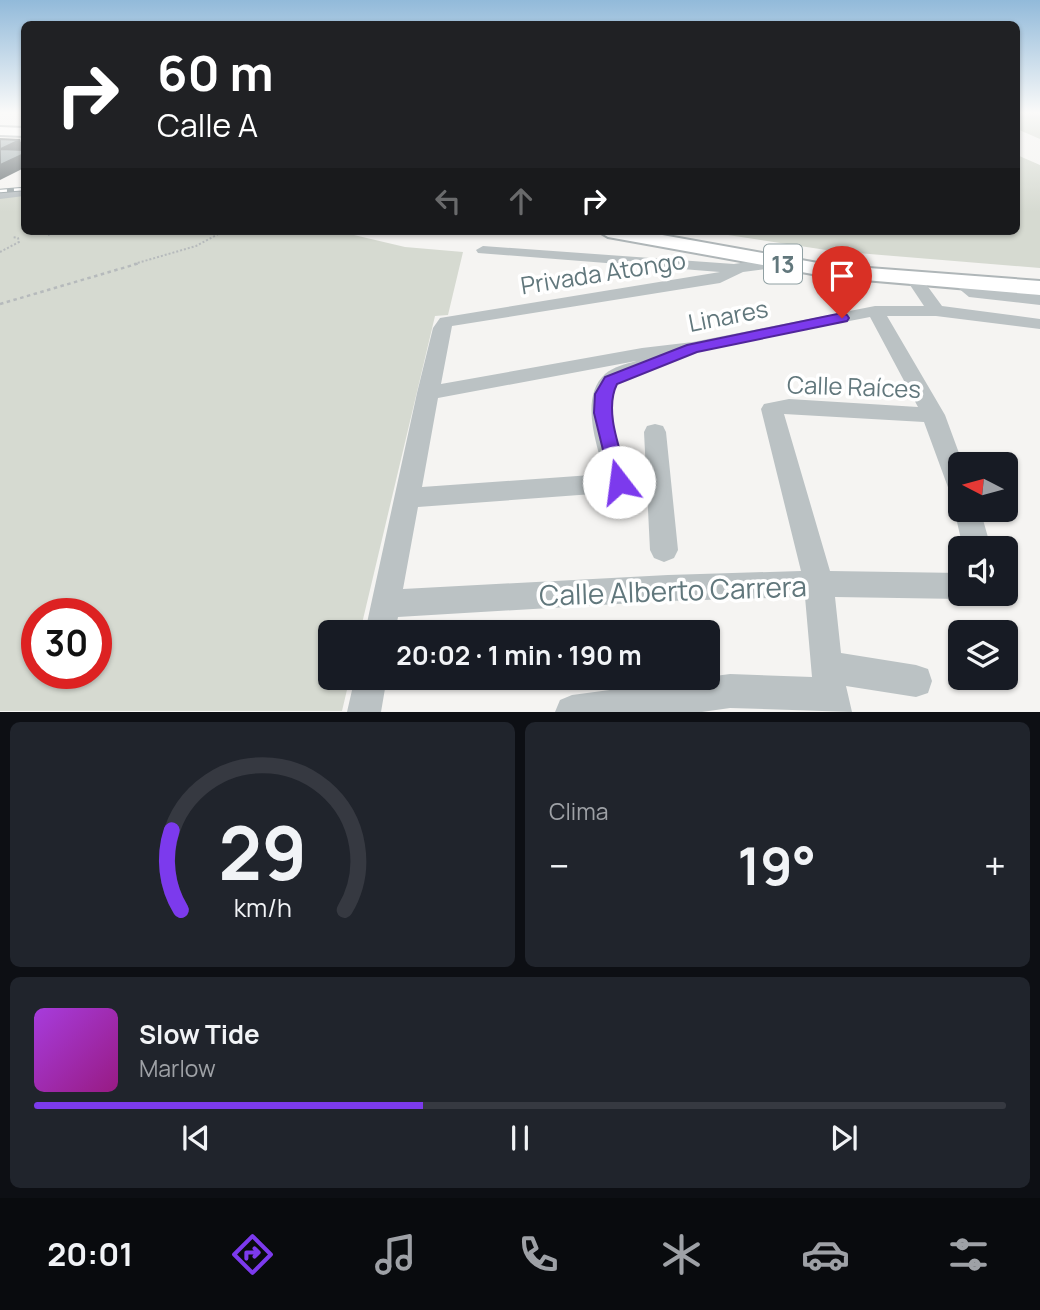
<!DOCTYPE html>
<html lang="es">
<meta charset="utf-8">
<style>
:root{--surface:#171b24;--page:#20242c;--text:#f1f3f6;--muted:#9ea1a6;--line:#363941;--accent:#7c3aed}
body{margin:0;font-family:Manrope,sans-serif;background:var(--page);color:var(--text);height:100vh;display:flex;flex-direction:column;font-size:26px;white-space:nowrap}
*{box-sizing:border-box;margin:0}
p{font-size:23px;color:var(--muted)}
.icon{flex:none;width:38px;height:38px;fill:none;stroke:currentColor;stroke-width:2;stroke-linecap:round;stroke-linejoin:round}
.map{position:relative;height:712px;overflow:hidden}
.details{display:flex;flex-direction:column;gap:10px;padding:10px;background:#0d0f14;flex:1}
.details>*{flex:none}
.guide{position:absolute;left:21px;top:21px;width:999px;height:214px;border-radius:10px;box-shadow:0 2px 5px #0004;background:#202124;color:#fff;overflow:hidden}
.needle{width:46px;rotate:276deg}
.fabs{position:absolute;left:948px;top:452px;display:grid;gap:14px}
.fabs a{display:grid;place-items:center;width:70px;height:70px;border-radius:10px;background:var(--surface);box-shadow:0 2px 5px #0004;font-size:35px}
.speed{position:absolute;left:21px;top:598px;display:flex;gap:14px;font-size:35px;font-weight:700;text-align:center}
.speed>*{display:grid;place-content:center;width:91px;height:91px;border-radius:50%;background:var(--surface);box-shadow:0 2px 5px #0004;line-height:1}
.speed .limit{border:10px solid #d22;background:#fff;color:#111}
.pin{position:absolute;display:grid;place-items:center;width:60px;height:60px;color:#fff;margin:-72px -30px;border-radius:50% 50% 50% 0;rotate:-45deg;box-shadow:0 0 7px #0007}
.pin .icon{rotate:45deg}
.me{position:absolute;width:77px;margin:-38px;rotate:345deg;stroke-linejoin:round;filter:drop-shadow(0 0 5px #0008)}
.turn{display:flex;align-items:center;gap:24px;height:147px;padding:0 21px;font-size:32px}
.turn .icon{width:91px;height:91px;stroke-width:2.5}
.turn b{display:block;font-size:49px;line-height:60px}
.lanes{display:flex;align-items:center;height:66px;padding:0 21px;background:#0003;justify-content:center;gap:35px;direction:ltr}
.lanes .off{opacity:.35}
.big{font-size:52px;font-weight:700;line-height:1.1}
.details .widget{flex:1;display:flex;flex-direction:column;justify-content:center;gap:10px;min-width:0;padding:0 24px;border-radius:10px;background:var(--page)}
.details .dial{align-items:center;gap:0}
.dial svg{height:182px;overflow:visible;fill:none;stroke:var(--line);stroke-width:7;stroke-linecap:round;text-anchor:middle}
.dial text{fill:var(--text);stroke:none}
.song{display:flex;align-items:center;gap:21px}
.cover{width:84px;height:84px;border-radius:10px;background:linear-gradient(135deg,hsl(280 70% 55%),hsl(310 70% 35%))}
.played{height:7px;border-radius:4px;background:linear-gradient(90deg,var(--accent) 40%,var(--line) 40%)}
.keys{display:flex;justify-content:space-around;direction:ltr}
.heat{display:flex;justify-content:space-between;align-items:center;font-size:38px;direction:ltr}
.details .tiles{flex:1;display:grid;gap:10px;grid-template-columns:1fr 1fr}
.widget:last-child{grid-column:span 2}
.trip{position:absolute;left:318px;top:620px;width:402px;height:70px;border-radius:10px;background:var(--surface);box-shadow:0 2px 5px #0004;font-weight:700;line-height:70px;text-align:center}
.dock{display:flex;height:112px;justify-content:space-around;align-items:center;background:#090b0e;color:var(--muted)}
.dock .icon{width:49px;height:49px}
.dock .selected{color:var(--accent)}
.dock b{font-size:32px;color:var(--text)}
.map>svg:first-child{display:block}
.green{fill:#d6dad1;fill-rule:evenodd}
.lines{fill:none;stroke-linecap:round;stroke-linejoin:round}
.major-casing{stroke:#afb6b8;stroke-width:4}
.path-far1{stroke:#b6babc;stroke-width:2;stroke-dasharray:2 2;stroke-linecap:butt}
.path{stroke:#b6babc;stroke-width:2.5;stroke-dasharray:3.5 3.5;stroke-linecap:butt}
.minor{fill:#bbc2c4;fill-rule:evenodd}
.major{fill:#fff;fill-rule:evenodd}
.rail-casing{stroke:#9ba5a8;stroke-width:4.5}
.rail{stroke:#fff;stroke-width:2.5;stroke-dasharray:7;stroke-linecap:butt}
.shaded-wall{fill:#727a7c}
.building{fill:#a3afb1;stroke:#727a7c;stroke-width:2}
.route{fill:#7c3aed;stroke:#51269a;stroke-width:2}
.labels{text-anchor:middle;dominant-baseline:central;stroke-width:7;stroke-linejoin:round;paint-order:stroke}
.shield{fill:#fff;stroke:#90a0a3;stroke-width:2}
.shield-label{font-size:23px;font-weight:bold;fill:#61777c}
.street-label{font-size:24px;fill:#61777c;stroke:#fff}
.near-street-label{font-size:28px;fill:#61777c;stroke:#fff}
</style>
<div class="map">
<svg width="1040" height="712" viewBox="0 0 1040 712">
<rect width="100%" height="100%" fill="#f5f4f2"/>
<!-- green -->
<path class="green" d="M1040,112v27l-23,-10v-16z
M1017,155l23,10v103l-207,-17 -131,-20h315z
M24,194v37h313l68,16 58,5 -15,63 -13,1 -75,316h-29v45h19l-8,34h-342v-514zM37,614h59v60h-59z"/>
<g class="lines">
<defs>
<path id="major" d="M0,127l24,1v8l-24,-1z
M598,231h42l189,34 211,16v14l-211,-18 -221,-40z"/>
</defs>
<!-- major casing -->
<use href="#major" class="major-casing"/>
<!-- path-far1 -->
<path class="path-far1" d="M48,235l8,-4
M0,252l19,-10 -1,-4 -6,-1
M134,264l62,-18 28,-15"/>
<!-- path -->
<path class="path" d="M0,304l140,-41"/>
<!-- minor -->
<path class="minor" d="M24,188v8l-24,3v-8z
M483,246l251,18 40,-6 8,5 -8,5 -31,4 -23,11 -268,43 -11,58 201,-36 51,-6 182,-36h49l-18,-27 8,-5 6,2 22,30 98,13v10l-104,-13h-49l58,99 18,49 -2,36 -9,-3 -3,-7 -25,-68 -140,-8 46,157 131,2v20h11l-11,6 -126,-2 6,56 75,12 12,4 4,12 -4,12 -12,4 -70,-11 6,26 -122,-4 -28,4h-147l5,-12 12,-5 158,-21 82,3 -7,-80 -137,4 -270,16 -3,15h-30l52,-239 16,-65 7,-10 280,-46 -242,-19 -2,-3zM870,317l48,90 -129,-8 -25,5 -3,5 40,162 -133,4 -265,14 15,-82 229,-17 3,60 4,8 10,4 10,-4 4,-8 -12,-118 -3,-6 -8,-2 -8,2 -3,6 2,40 -18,1c-8,-25 -24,-64 -10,-89l16,-9 30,-11 3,-4 -2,-3zM636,361c-10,3 -23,6 -31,13 -26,24 -8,72 0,100l-183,13 16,-89z
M959,277l20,11 61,7v10l-71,-8 -18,-15z
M961,501v8h19l11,39h-28l-9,-39z
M355,677h32l-6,35h-34z"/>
<!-- major -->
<use href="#major" class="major"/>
<defs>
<path id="rail" d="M0,191l24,-2"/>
</defs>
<!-- rail casing -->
<use href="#rail" class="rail-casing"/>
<!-- rail -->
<use href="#rail" class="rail"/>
</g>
<!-- shaded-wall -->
<path class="shaded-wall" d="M20,140l4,9v3l-23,-3z
M24,154v14l-24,12v-15z"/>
<!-- building -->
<path class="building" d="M0,139l20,1 -19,9 23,1v4l-24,11z"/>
<!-- sky -->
<linearGradient id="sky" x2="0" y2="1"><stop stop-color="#92bada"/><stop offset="0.53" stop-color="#fafaf9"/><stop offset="1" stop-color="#fafaf9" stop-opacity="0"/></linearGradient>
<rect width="1040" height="212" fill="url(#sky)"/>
<!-- route -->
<path class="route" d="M842,313l5,2 2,3 -2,3 -150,31 -80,32c-14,28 5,69 12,98l-3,5 -7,3 -7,-3 -18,-74 1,-19 10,-17 82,-32z"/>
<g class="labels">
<!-- shield labels -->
<rect class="shield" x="764" y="244.5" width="38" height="39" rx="5"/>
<g class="shield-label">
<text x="783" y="264">13</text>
</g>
<!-- street labels -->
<g class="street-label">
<text transform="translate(603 272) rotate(-9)">Privada Atongo</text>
<text transform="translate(728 315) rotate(-11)">Linares</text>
<text transform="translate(854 386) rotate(2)">Calle Raíces</text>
</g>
<!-- near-street labels -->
<g class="near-street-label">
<text transform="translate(673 590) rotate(-2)">Calle Alberto Carrera</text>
</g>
</g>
</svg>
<div class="fabs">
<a><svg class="needle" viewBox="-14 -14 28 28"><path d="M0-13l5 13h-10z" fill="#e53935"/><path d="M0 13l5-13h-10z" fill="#9ea1a6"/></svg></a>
<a><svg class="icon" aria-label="sound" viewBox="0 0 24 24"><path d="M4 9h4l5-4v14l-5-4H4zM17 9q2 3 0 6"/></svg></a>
<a><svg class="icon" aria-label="layers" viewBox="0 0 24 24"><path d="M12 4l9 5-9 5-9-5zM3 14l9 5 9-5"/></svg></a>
</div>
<div class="speed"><div class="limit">30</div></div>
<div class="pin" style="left:842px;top:318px;background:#d93025"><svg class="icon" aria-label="arrive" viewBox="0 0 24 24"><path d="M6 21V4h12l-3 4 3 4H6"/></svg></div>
<svg class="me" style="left:619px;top:482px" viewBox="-20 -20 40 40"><circle r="19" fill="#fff"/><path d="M0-13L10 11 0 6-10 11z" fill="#7c3aed"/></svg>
<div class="trip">20:02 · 1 min · 190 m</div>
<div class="guide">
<div class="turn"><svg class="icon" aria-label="right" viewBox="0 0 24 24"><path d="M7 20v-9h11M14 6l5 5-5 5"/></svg><div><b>60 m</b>Calle A</div></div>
<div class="lanes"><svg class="icon off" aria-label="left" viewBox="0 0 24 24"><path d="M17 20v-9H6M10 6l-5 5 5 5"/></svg><svg class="icon off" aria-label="ahead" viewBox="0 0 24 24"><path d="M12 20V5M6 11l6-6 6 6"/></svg><svg class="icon" aria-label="right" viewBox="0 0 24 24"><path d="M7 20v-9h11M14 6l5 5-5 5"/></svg></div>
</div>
</div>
<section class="details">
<div class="tiles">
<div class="widget dial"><svg viewBox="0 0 100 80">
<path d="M14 69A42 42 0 1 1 86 69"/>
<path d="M14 69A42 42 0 0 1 10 34" stroke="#7c3aed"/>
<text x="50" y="56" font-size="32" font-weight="700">29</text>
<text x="50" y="72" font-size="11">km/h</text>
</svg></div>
<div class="widget"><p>Clima</p>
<div class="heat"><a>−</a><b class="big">19°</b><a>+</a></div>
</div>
<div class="widget">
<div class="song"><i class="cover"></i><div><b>Slow Tide</b><p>Marlow</p></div></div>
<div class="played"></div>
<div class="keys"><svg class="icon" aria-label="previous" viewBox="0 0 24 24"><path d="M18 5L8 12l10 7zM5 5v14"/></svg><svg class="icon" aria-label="pause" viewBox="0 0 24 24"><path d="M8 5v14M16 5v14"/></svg><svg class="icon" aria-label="next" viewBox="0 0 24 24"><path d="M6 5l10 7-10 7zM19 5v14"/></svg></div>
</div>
</div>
</section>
<nav class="dock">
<b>20:01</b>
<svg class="icon selected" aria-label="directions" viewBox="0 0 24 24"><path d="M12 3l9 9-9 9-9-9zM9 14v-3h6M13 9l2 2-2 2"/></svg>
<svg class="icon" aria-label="music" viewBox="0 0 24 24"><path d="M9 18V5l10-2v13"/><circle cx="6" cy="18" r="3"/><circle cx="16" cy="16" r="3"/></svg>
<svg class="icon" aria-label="phone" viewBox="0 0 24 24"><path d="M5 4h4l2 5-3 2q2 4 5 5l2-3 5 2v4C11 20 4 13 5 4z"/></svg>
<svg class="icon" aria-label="climate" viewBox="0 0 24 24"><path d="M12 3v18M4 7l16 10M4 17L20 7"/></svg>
<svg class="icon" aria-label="car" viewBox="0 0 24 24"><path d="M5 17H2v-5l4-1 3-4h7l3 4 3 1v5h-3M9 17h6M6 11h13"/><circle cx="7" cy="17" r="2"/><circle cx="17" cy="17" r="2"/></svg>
<svg class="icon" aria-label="filters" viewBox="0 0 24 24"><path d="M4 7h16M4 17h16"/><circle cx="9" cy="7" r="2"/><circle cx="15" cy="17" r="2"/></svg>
</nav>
